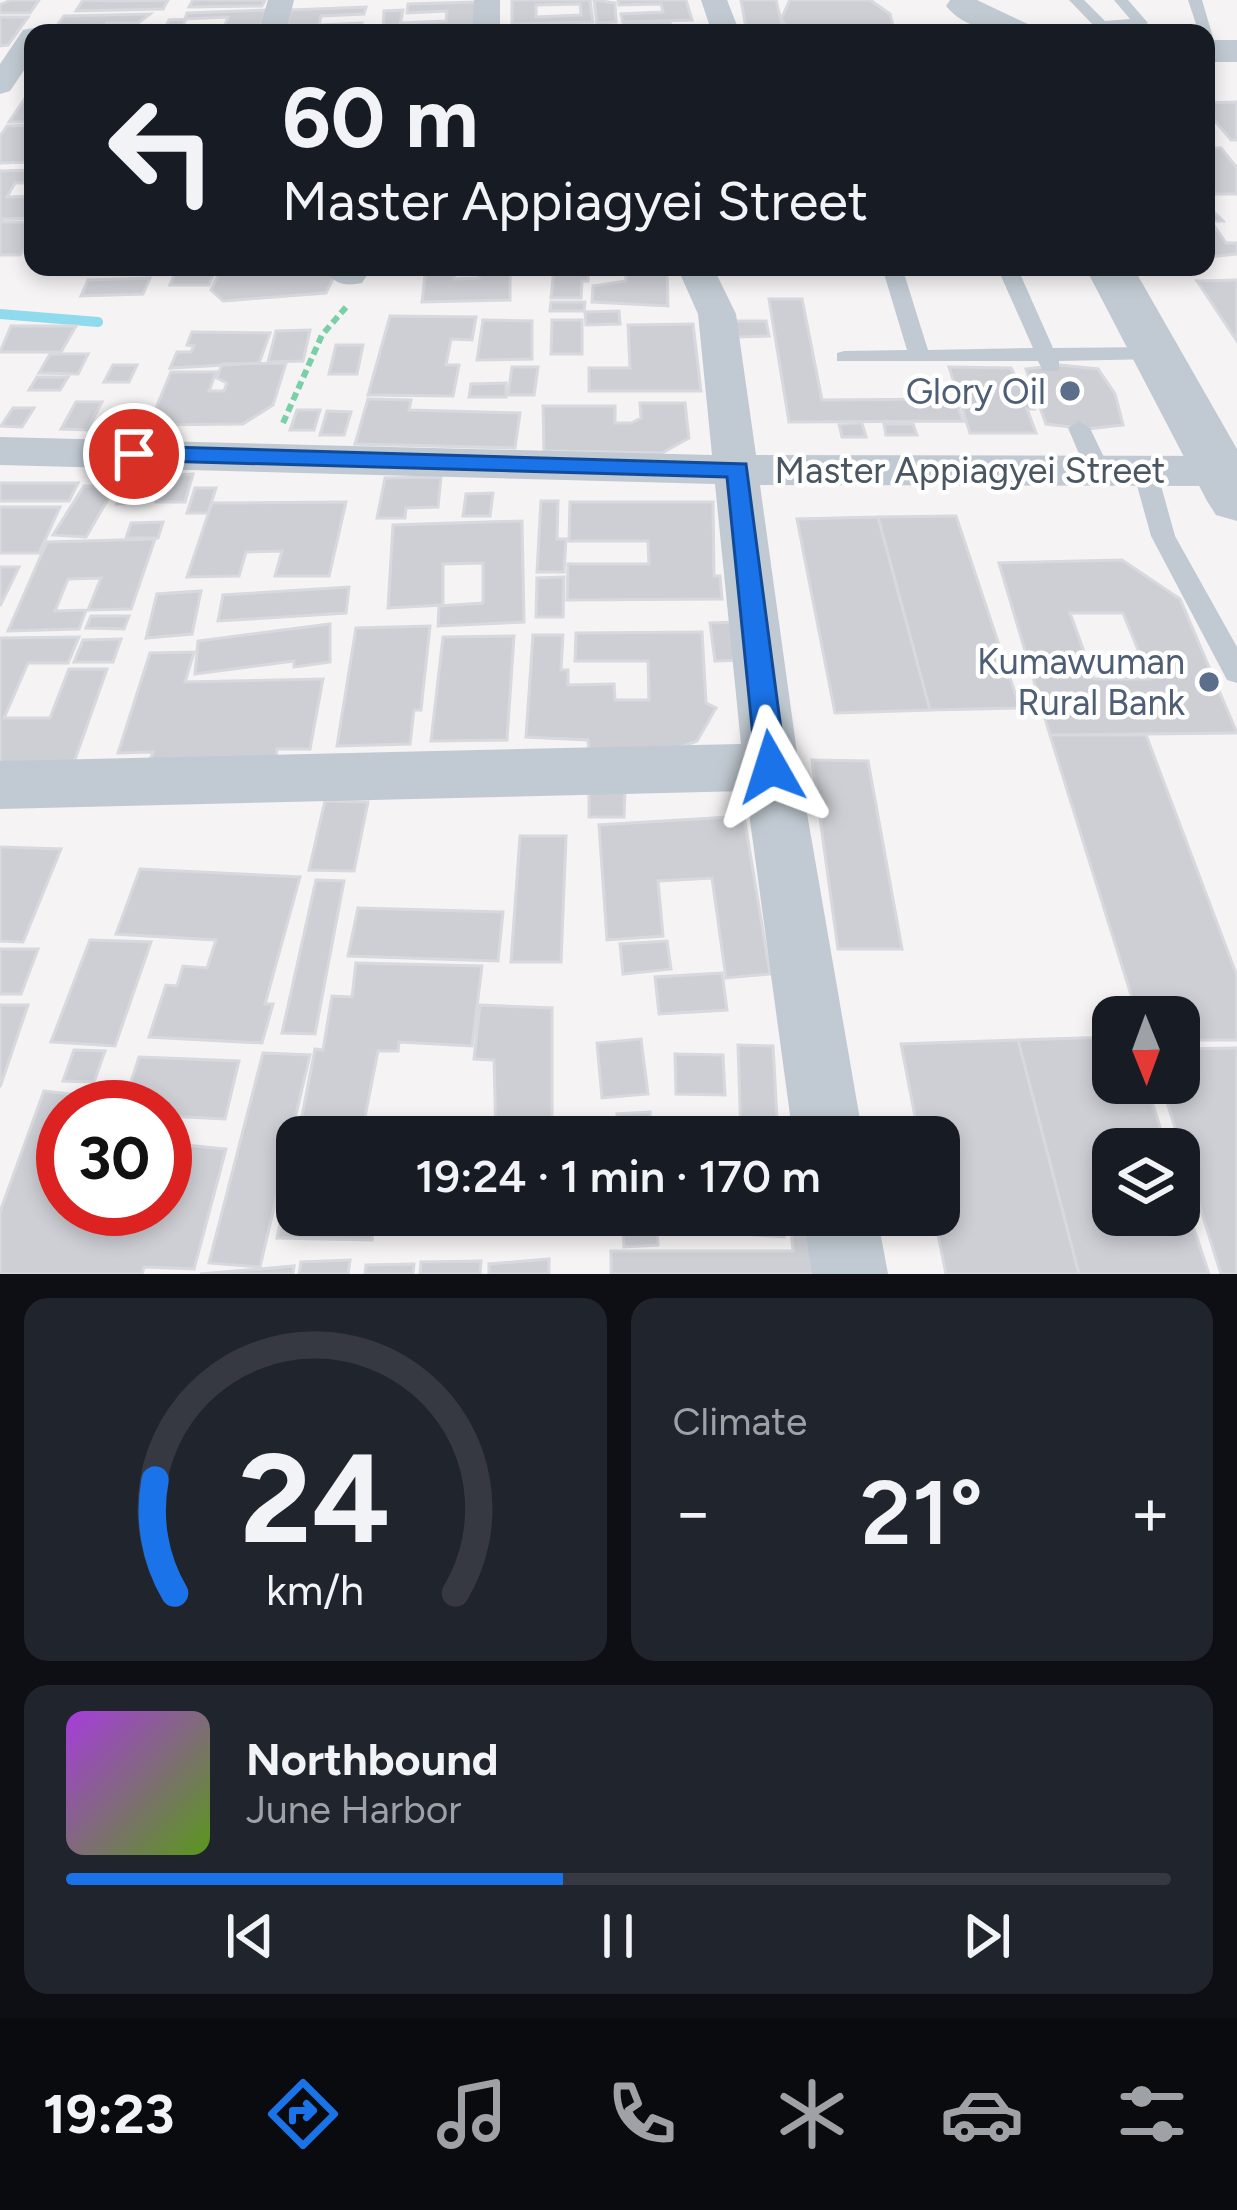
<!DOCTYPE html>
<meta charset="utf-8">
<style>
:root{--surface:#171b24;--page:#20242c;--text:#f1f3f6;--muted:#9ea1a6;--line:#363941;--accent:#1a73e8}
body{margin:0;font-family:Figtree,sans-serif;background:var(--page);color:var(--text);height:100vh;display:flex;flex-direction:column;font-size:45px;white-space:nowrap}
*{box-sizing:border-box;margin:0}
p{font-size:39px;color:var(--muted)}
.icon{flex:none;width:66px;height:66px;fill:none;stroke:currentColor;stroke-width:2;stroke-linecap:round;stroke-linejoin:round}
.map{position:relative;height:1274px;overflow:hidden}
.panel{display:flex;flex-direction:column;gap:24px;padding:24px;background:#0d0f14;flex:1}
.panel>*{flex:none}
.top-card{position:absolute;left:24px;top:24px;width:1191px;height:252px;border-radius:24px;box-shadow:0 6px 18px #0003;background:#171b24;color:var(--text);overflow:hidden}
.needle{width:78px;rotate:179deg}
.buttons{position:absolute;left:1092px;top:996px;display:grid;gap:24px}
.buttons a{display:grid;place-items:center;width:108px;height:108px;border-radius:24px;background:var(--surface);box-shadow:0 6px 18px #0003;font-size:60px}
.speed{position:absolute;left:36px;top:1080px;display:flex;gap:24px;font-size:60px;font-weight:700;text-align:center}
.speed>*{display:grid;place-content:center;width:156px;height:156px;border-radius:50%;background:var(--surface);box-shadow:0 6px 18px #0003;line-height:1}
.speed .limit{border:18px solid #d22;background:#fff;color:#111}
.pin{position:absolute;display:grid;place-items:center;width:102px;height:102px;color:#fff;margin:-51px;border:6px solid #fff;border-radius:50%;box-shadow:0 3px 12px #0007}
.me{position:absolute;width:132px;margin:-66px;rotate:354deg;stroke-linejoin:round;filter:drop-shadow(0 0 9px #0008)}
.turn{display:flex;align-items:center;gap:42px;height:252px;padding:0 60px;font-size:54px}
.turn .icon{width:156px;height:156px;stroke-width:2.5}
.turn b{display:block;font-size:84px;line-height:102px}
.big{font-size:90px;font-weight:600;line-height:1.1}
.panel .tile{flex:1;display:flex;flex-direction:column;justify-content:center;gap:18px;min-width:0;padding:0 42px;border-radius:24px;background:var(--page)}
.panel .dial{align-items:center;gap:0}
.dial svg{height:312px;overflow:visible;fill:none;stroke:var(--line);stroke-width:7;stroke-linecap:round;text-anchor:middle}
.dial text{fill:var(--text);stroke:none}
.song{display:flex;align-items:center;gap:36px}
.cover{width:144px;height:144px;border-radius:18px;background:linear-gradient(135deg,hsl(280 70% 55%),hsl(90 70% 35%))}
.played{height:12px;border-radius:6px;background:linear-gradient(90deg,var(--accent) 45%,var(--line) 45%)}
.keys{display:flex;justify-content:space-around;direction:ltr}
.heat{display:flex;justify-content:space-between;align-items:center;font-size:66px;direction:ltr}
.panel .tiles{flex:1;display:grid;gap:24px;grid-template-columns:1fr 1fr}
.tile:last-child{grid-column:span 2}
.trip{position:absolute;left:276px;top:1116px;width:684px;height:120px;border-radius:24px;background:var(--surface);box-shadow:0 6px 18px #0003;font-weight:600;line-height:120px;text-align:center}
.tabs{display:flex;height:192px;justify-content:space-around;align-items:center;background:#090b0e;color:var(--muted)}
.tabs .icon{width:84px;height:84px}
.tabs .on{color:var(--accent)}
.tabs b{font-size:54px;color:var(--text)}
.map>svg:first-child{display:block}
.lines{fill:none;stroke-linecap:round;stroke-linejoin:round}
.stream{stroke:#90daee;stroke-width:10}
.building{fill:#cdcfd5;stroke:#d7d9de;stroke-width:3;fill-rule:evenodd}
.path{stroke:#7ad0a6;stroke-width:6;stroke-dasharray:8 4.5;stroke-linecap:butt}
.service{fill:#c1cad2;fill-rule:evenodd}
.minor{fill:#c1cad2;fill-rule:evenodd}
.tertiary{fill:#c1cad2;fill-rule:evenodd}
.route{fill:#1a73e8;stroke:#114b97;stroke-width:3}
.service-dot{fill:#5c6f8a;stroke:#fff;stroke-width:4.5}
.labels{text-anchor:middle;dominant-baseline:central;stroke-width:9;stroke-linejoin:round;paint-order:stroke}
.service-label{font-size:36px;fill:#4e5e75;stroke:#fff;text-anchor:end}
.street-label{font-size:36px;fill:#4a5661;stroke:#fff}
</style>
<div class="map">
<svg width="1237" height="1274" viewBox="0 0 1237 1274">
<rect width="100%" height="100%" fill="#f5f3f3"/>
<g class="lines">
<!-- stream -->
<path class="stream" d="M0,314l98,8"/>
</g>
<!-- building -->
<path class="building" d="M11,0h28l-9,13h-30v-8z
M83,0l34,1 51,-1 -5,9 -87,2z
M193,0h72l-3,6 -73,1z
M512,0h78l3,22 -81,2zM580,4l1,11 -45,2v-12z
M594,0l21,3 1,19 -19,1z
M618,0h68l6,20 -69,2 -2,-8 42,-2 -2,-8 -42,1z
M741,0h35l8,33h-37z
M790,0h80l20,14 3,12 -8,7h-93l-11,-14z
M476,2l1,26 -74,3v-8l43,-2 1,-10 -40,2 1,-9z
M366,7l-2,7 -43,2 -2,9 43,-2 -2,9 -75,1 6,-23z
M266,10l-8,23h-95l6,-13 17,-1 -6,13 43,-1 5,-14 -43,2 2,-6z
M403,10l-4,20 -16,1 1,-20z
M150,14l-12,9h-31l-5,10h50h-100l12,-17z
M0,17h28l-20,28 -8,1z
M670,23l2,7 -9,3h-38l-1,-9z
M595,27l1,6h-88v-3z
M30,91l3,31h-24z
M1237,102v38h-6l-25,-30h5l-5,-7z
M33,125v37l-33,1v-27l7,-10z
M1206,148h15l16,20v26h-21l-10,-13z
M33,170v13h-18l-8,14 26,-1v22l-33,1v-48z
M1206,204l17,17h-12l15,22h11v11l-31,3z
M0,222h33v18l-13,15h-20z
M222,267h110l5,4 -11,22 -103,8 -12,-11z
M426,267h28v12l25,-1v-11h31v33l-88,2z
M554,267h113l1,39 -76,-4 1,-16 33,-5v-7h-37l-1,7h-6l-1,17h-30z
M177,268h39l-7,17h-39z
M150,278l-7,16 -62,2 7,-16z
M1237,280v61l-40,-60z
M769,299h33l20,101 133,-1 8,22 -174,1z
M551,302h34l-1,9h-34z
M619,311l1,13 -34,1 -1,-13z
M390,316l86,1 -4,23 -21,-1 -5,26h13l-6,31 -85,-1z
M483,320l49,1v38l-55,1z
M552,320h30v34h-31z
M732,321h34l3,15 -35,1z
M693,324l8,67h-112v-23h41l-2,-43z
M11,326h65l-15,26h-61z
M310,330l-7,31 -35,1 8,-31z
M192,332l78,1 -11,30 -89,5 7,-16h14l3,-6 -7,-1z
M336,345h27l-6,29h-28z
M50,354h38l-10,20 -39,-1z
M286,363l-13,42 -30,19 -94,1 22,-53h45l-7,19h15l3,-8 -10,-5 5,-14z
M113,365h24l-8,17h-25z
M1060,365l38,4 17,25 8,31 -35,4 -42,-5 -20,-55z
M512,367h26l-4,28h-26z
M949,367l62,1 23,41h-7l9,24h-66z
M37,377h31l-8,13h-31z
M506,383v14h-37l2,-13z
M368,399l43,1 -2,10 111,3 -5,35 -160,-4z
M76,402h26l-15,28 -26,-1z
M640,403h45l4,35 -27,15 -118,-2 -1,-45h72v17h16l10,-5z
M13,408h21l-12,19 -21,-1z
M297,410h23l-6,20h-24z
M327,411l24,1 -7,23h-24z
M108,412h32l-4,11 -32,1z
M862,423l4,14h-24l-3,-13z
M884,424h29l4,11h-31z
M129,473h24l-11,30 -25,1z
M193,474l-8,28h-29l9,-27z
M441,477l-3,30 -32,1 -1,10h-28l8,-40z
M0,483h78l-9,18h-69z
M84,486l31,1 -29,50 -33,-2z
M195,488h21l-8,25h-21z
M493,493l-3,23h-27l3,-22z
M541,501h17l-1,38h9l-2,33h-27z
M346,502l-17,74h-54l7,-25 -36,1 -7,24 -52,1 25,-74z
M570,502h143l1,74h6l2,23 -155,1 1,-36h81l-1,-23h-79z
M0,507h60l-21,46h-39z
M956,516l64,192 -90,2 -52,-193z
M878,517l52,193 -95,3 -38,-194z
M522,521l2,101 -86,4 1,-20 44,-3v-40l-40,1v41l-55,3 5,-83z
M163,522l-5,16h-32l5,-15z
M155,539l-24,70 -43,1 13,-32 -33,1 -13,32 31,-1 -7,19 -71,2 39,-89z
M1122,560l58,39 57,134 -187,2 -51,-172zM1070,613h53l27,66h-56z
M0,567h19l-19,39z
M564,577l-1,40h-27l1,-39z
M349,587l-3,26 -128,8 5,-26z
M201,591l-9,43 -46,4 11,-44z
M91,616h38l-5,13 -38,-1z
M739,622l6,38 -30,1 -5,-38z
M330,624v38l-36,5v-6l-99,13 3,-33z
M430,626l-9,84h-7l-4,34 -73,2 19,-118z
M702,632l4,71 10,5 -19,33 -41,16 -67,-7 -1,-10 -62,-3 7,-102h30l-2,35h7v15l46,-1 1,16h34l-1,-39h-73l1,-28z
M514,636l-7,104 -76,1 12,-104z
M79,637l-11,26h-40l-24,55h46l19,-49h38l-34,96 -73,1v-128z
M121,639l-8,23h-39l9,-22z
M194,652l-9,30 138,-3 -13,70h-33l-1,9 -126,2 3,-8 -35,1 32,-100z
M1050,735h96l91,241v64h-58v-23h-41z
M812,760l56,1 34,188h-64z
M589,790h36l-1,27h-35z
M325,801l43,1 -14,69 -45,-1z
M744,816l26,158 -44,4 -14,-100 -54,3 5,55 -56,4 -8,-115z
M520,836h46l-5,126h-50z
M0,847l61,2 -38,93 -23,-1z
M140,869l160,8 -35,127h8l-11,39 -113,-6 17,-52 11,1 6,-20 24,2 9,-28 -100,-6z
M316,880l28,1 -29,153 -33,-1z
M358,908l145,4 -5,49 -150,-5z
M90,940l61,2 -36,104 -64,-4z
M667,941l4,28 -48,5 -3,-30z
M0,949h38l-17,45h-21z
M356,963l126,3 -10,80 -73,-4 -1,9h-20l-17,86h-63l17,-88 8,1 9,-54 20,1z
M722,973l5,37 -68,4 -4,-37z
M0,1005h28l-28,82z
M480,1005l72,3v129h-56l-2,-77 -20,-1z
M1113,1037v46h33l21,66h-54v66h66v-31l30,90h-130l-61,-234z
M641,1039l7,55 -46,4 -5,-55z
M1018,1040l61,234h-133l-12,-59h5v-78h-20l-18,-93z
M738,1045l35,1 5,91h-37z
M1237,1048v226h-16l-60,-191h18v-34z
M74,1050l31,1 -11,31 -31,-1z
M263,1053l47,2 -50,212 -51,-4z
M675,1054l48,1 2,40 -49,-1z
M139,1057l100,4 -14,58 -60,-3v-9h-42z
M44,1091l77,9 -2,7h-56v102h10l-3,8 68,6 4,-14h23v-66l61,6 -32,120 -50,-2 -2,7h-142v-62z
M650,1112l1,25h-32l-2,-23z
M297,1141v74h125l-47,2 -3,23 -95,-2z
M622,1215h34l2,30 -34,2z
M741,1215h42l1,22 -42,-3z
M832,1220l6,54h-227v-23h182l-3,-30z
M549,1259v15h-60v-10z
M350,1260l-2,14h-49l2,-12z
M481,1261l-1,13h-60l1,-12z
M414,1264l-1,10h-48l1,-9z
M294,1266l-1,8h-93z"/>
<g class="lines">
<!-- path -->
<path class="path" d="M283,423l39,-88 25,-29"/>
<!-- service -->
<path class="service" d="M1069,0h15l21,21 25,-2 -16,-19h14l20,23 -7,4 -45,1z
M1188,0h14l16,54 -12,-2v-19h-7z
M882,267h20l26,83 105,-2 -36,-81h20l36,81 103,-1 11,6 -11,6 -97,2v10h-16l-5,-10h-201v-8l7,-2 63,-1z
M1079,421l11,7 20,42 -4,6 -8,2 -12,-8 -18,-42z
M1145,463l12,8 18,65 62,111v36l-10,-3 -76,-144 -18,-65z"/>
<!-- minor -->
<path class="minor" d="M268,0h26l-8,33h-28z
M474,0h26v33h-28z
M701,0h26l13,33h-28z
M33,28l12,5h-12v24l-23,34 -10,3v-30l23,-34z
M322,267h40l5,8 -5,8c-19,4 -29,0 -40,-16z
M677,267h36l23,47 20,141 465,1 16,5v20l-16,5 -461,-1 39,282 64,370h-70l-47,-346 -746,18v-48l741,-17 -26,-260 -715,-19v-28l712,18 -14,-141z
M803,1215h74l11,59h-76z"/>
<!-- tertiary -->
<path class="tertiary" d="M950,0h27l55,26 6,7c-32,0 -70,0 -92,-27z
M1206,40h31v22h-31z
M1085,267h48l104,182v72l-21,-6 -9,-14z"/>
</g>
<!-- route -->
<path class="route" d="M134,446l612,18 40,303 -4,9 -11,4 -11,-4 -4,-9 -29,-290 -601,-17v-11z"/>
<!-- markers -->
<g class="service-dot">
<circle cx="1070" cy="391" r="12"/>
<circle cx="1209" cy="682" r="12"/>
</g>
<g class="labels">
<!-- service labels -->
<g class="service-label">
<text x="1046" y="391">Glory Oil</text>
<text x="1185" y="661">Kumawuman<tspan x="1185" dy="41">Rural Bank</tspan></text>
</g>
<!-- street labels -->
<g class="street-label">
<text x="970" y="470">Master Appiagyei Street</text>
</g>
</g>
</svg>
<div class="buttons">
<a><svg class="needle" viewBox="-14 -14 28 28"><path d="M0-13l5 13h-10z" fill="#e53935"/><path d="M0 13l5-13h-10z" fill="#9ea1a6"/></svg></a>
<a><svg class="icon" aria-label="layers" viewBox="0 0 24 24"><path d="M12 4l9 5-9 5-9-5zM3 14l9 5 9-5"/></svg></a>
</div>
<div class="speed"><div class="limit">30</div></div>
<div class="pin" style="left:134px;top:454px;background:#d93025"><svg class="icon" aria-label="arrive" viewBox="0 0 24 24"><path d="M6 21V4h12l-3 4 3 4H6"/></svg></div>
<svg class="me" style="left:771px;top:767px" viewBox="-20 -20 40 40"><path d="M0-17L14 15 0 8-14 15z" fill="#1a73e8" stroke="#fff" stroke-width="4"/></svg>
<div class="trip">19:24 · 1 min · 170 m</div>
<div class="top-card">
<div class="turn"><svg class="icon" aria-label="left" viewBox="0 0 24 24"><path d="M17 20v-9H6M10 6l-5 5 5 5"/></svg><div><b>60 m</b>Master Appiagyei Street</div></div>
</div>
</div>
<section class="panel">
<div class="tiles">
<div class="tile dial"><svg viewBox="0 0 100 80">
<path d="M14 69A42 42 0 1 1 86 69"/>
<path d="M14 69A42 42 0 0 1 9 40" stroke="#1a73e8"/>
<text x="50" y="56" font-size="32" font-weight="700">24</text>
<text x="50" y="72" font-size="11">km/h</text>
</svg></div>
<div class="tile"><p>Climate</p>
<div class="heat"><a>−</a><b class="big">21°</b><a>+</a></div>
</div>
<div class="tile">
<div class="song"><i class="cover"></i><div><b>Northbound</b><p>June Harbor</p></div></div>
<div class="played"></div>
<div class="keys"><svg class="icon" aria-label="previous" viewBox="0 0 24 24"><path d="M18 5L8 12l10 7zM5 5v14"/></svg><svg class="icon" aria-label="pause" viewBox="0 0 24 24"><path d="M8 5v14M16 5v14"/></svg><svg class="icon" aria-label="next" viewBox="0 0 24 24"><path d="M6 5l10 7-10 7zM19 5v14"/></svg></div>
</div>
</div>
</section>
<nav class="tabs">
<b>19:23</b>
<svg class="icon on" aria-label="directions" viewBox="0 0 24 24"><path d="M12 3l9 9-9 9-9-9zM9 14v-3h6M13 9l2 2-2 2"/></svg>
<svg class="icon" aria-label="music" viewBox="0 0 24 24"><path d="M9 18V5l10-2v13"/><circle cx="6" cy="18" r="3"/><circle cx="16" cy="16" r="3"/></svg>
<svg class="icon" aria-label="phone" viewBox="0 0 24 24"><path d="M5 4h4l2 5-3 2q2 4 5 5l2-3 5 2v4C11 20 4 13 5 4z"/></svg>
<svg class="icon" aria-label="climate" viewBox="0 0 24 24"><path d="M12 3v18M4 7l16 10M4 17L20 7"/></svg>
<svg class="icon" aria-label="car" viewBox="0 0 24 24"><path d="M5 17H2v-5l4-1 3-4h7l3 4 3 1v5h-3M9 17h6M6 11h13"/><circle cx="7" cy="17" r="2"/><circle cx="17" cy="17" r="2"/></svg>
<svg class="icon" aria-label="filters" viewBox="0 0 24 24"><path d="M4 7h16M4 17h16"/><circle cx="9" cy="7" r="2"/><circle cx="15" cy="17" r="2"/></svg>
</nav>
